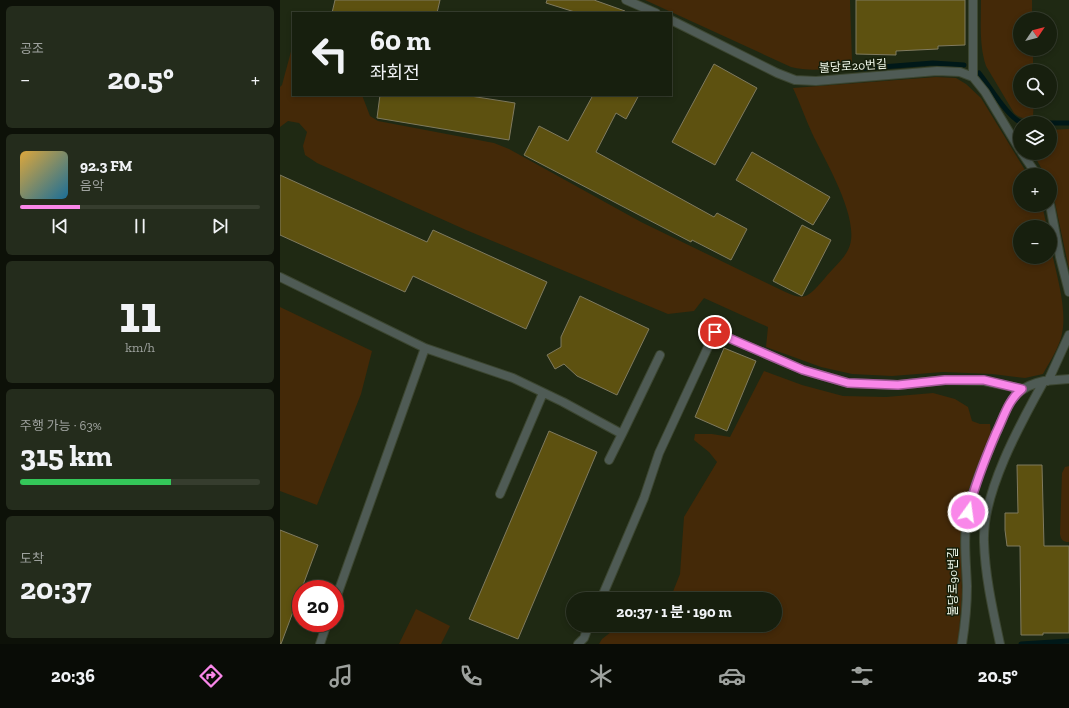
<!DOCTYPE html>
<html lang="ko">
<meta charset="utf-8">
<style>
:root{--surface:#171f0e;--page:#242c1c;--text:#f1f3f6;--muted:#9ea29e;--line:#363d2e;--accent:#f987e9}
body{margin:0;font-family:"Zilla Slab","Noto Sans KR",serif;background:var(--page);color:var(--text);height:100vh;display:flex;flex-direction:column;font-size:15px;white-space:nowrap}
*{box-sizing:border-box;margin:0}
p{font-size:13px;color:var(--muted)}
.icon{flex:none;width:22px;height:22px;fill:none;stroke:currentColor;stroke-width:2;stroke-linecap:round;stroke-linejoin:round}
.map{position:relative;flex:1;overflow:hidden}
.details{display:flex;flex-direction:column;gap:6px;padding:6px;background:#0d1108;width:280px}
.details>*{flex:none}
.guide{position:absolute;left:12px;top:12px;width:380px;height:84px;border-radius:0px;box-shadow:0 2px 6px #0003,0 0 0 1px var(--line);background:#171f0e;color:var(--text);overflow:hidden}
.needle{width:26px;rotate:55deg}
.buttons{position:absolute;left:733px;top:12px;display:grid;gap:8px}
.buttons a{display:grid;place-items:center;width:44px;height:44px;border-radius:50%;background:var(--surface);box-shadow:0 2px 6px #0003,0 0 0 1px var(--line);font-size:20px}
.speed{position:absolute;left:12px;top:580px;display:flex;gap:8px;font-size:20px;font-weight:700;text-align:center}
.speed>*{display:grid;place-content:center;width:52px;height:52px;border-radius:50%;background:var(--surface);box-shadow:0 2px 6px #0003,0 0 0 1px var(--line);line-height:1}
.speed .limit{border:6px solid #d22;background:#fff;color:#111}
.pin{position:absolute;display:grid;place-items:center;width:34px;height:34px;color:#fff;margin:-17px;border:2px solid #fff;border-radius:50%;box-shadow:0 1px 4px #0007}
.me{position:absolute;width:44px;margin:-22px;rotate:14deg;stroke-linejoin:round;filter:drop-shadow(0 0 3px #0008)}
.turn{display:flex;align-items:center;gap:14px;height:84px;padding:0 12px;font-size:18px}
.turn .icon{width:52px;height:52px;stroke-width:2.5}
.turn b{display:block;font-size:28px;line-height:34px}
.big{font-size:30px;font-weight:700;line-height:1.1}
.details .tile{flex:1;display:flex;flex-direction:column;justify-content:center;gap:6px;min-width:0;padding:0 14px;border-radius:6px;background:var(--page)}
.details .dial{align-items:center;gap:0}
.dial b{font-size:52px;line-height:1}
.song{display:flex;align-items:center;gap:12px}
.cover{width:48px;height:48px;border-radius:6px;background:linear-gradient(135deg,hsl(40 70% 55%),hsl(200 70% 35%))}
.played{height:4px;border-radius:2px;background:linear-gradient(90deg,var(--accent) 25%,var(--line) 25%)}
.keys{display:flex;justify-content:space-around;direction:ltr}
.heat{display:flex;justify-content:space-between;align-items:center;font-size:22px;direction:ltr}
.charge{height:6px;border-radius:3px;background:linear-gradient(90deg,#34c759 63%,var(--line) 0)}
.trip{position:absolute;left:286px;top:592px;width:216px;height:40px;border-radius:20px;background:var(--surface);box-shadow:0 2px 6px #0003,0 0 0 1px var(--line);font-weight:700;line-height:40px;text-align:center}
.tab-bar{display:flex;height:64px;justify-content:space-around;align-items:center;background:#090c06;color:var(--muted)}
.tab-bar .icon{width:28px;height:28px}
.tab-bar .selected{color:var(--accent)}
.tab-bar b{font-size:18px;color:var(--text)}
main{display:flex;flex:1;min-height:0}
.map>svg:first-child{display:block}
.green{fill:#442908}
.lines{fill:none;stroke-linecap:round;stroke-linejoin:round}
.stream{stroke:#001818;stroke-width:5}
.building{fill:#5d5110;stroke:#7f7a5f}
.lane-casing{stroke:#3c4631;stroke-width:10}
.lane{stroke:#4f5b55;stroke-width:8}
.route-casing{stroke:#a25897;stroke-width:10}
.route{stroke:#f987e9;stroke-width:7}
.labels{text-anchor:middle;dominant-baseline:central;stroke-width:3;stroke-linejoin:round;paint-order:stroke}
.street-label{font-size:12px;fill:#eff7e9;stroke:#161f0a}
</style>
<main>
<section class="details">
<div class="tile"><p>공조</p>
<div class="heat"><a>−</a><b class="big">20.5°</b><a>+</a></div>
</div>
<div class="tile">
<div class="song"><i class="cover"></i><div><b>92.3 FM</b><p>음악</p></div></div>
<div class="played"></div>
<div class="keys"><svg class="icon" aria-label="previous" viewBox="0 0 24 24"><path d="M18 5L8 12l10 7zM5 5v14"/></svg><svg class="icon" aria-label="pause" viewBox="0 0 24 24"><path d="M8 5v14M16 5v14"/></svg><svg class="icon" aria-label="next" viewBox="0 0 24 24"><path d="M6 5l10 7-10 7zM19 5v14"/></svg></div>
</div>
<div class="tile dial"><b>11</b><p>km/h</p></div>
<div class="tile"><p>주행 가능 · 63%</p><b class="big">315 km</b><div class="charge"></div></div>
<div class="tile"><p>도착</p><b class="big">20:37</b></div>
</section>
<div class="map">
<svg width="789" height="644" viewBox="0 0 789 644">
<rect width="100%" height="100%" fill="#1f2913"/>
<!-- green -->
<path class="green" d="M365,0h205l2,61 -3,5c-20,3 -38,6 -58,1z
M701,0h51v19h-12v30h13v22h-13v30h14l-1,15c-7,4 -14,2 -19,-3l-28,-47c-7,-21 -5,-44 -5,-66z
M13,44v51h69l8,21 8,5 116,22 15,6 132,73 136,66c27,13 28,13 48,-10 7,-9 18,-18 23,-28 15,-28 -24,-91 -36,-117 -7,-15 -12,-30 -19,-45l143,-11 20,1 10,6 15,14 47,77h-8v30h22l5,22h-27v30h30v-14c5,29 19,67 11,95 -4,13 -12,25 -18,36l-18,4 -33,-4 -49,-2 -51,4 -40,-2 -31,-7 -55,-20 2,-20 -64,-29 -10,13 -26,3 -202,-84 -149,-67 -12,-8 -2,-9 4,-14 -8,-9 -11,-2 -8,6v-40l2,-2z
M789,129v140l-14,-66 -5,-17v-11h-5l-12,-22h17v-23z
M0,307l92,44 -11,43 -44,111 -37,-14z
M484,371l38,14 41,11 43,1 47,-4 22,6 13,8 4,14 8,3h10l1,8 -23,59 -6,29 -1,31 1,43 -4,50h-359l3,-5 18,-14h155v-26h-105l10,-25 4,-57 33,-55 -8,-10 -15,-12 1,-6h17l18,3z
M789,466v76c-6,0 -8,-2 -9,-8l2,-61 3,-6z
M136,609l34,17 -9,18h-42z"/>
<g class="lines">
<!-- stream -->
<path class="stream" d="M576,69l77,-6 31,2
M699,73c10,12 30,47 44,50
M770,123h19
M741,644l48,-3"/>
</g>
<!-- building -->
<path class="building" d="M55,0h105l-3,13h-105z
M267,0h47l31,11v2h-47l-32,-10z
M576,0h109v45l-27,1v3l-42,2v4l-40,-1z
M434,64l43,24 -42,77 -43,-23z
M100,95h84l51,8 -6,37 -132,-22z
M313,95h46l-13,24 -10,-6 -20,39 118,65 3,-4 30,16 -16,31 -39,-20 -1,2 -167,-87 15,-29 29,15z
M472,152l78,45 -17,28 -77,-45z
M0,175l147,67 6,-12 114,52 -21,47 -113,-53 -8,16 -125,-57z
M522,225l29,15 -29,56 -29,-15z
M300,296l69,33 -32,66 -40,-19 -13,-12 -9,5 -8,-14 14,-8v-10z
M444,348l32,13 -29,70 -32,-14z
M269,431l48,21 -79,187 -49,-20z
M737,465h25l2,81h25v87h-26v2h-22l-1,-89h-13l-2,-16v-17h13z
M0,530l38,15 -37,99 -1,-1z"/>
<g class="lines">
<defs>
<path id="lane" d="M346,0l30,13
M391,20l106,53 18,7 21,1 121,-10 23,1 13,5 12,15 35,58
M693,77v-77
M742,153l15,22
M770,205l10,52 9,35
M0,277l145,71 88,30 50,24 59,32 38,-79
M768,381l21,-46
M329,460l13,-26
M220,494l43,-101
M321,599l43,-101 15,-45 56,-121 88,38 45,13 50,2 47,-5 39,1 38,8
M55,601l90,-253
M40,644l7,-21
M298,644l6,-6 5,-13
M682,644c3,-19 5,-38 5,-58 -1,-25 -4,-50 1,-75 6,-27 17,-52 28,-77 12,-28 15,-46 48,-53
M720,644c-7,-33 -15,-68 -16,-102 -2,-49 36,-118 60,-161l25,-2"/>
</defs>
<!-- lane casing -->
<use href="#lane" class="lane-casing"/>
<!-- lane -->
<use href="#lane" class="lane"/>
</g>
<g class="lines">
<defs>
<path id="route" d="M435,332l88,38 45,13 50,2 47,-5h39l38,9c-14,11 -18,28 -26,44 -11,26 -21,51 -28,79"/>
</defs>
<!-- route casing -->
<use href="#route" class="route-casing"/>
<!-- route -->
<use href="#route" class="route"/>
</g>
<g class="labels">
<!-- street labels -->
<g class="street-label">
<text transform="translate(573 66) rotate(-4)">불당로20번길</text>
<text transform="translate(673 582) rotate(-90)">불당로90번길</text>
</g>
</g>
</svg>
<div class="buttons">
<a><svg class="needle" viewBox="-14 -14 28 28"><path d="M0-13l5 13h-10z" fill="#e53935"/><path d="M0 13l5-13h-10z" fill="#9ea29e"/></svg></a>
<a><svg class="icon" aria-label="search" viewBox="0 0 24 24"><circle cx="10" cy="10" r="6"/><path d="M15 15l6 6"/></svg></a>
<a><svg class="icon" aria-label="layers" viewBox="0 0 24 24"><path d="M12 4l9 5-9 5-9-5zM3 14l9 5 9-5"/></svg></a>
<a>+</a>
<a>−</a>
</div>
<div class="speed"><div class="limit">20</div></div>
<div class="pin" style="left:435px;top:332px;background:#d93025"><svg class="icon" aria-label="arrive" viewBox="0 0 24 24"><path d="M6 21V4h12l-3 4 3 4H6"/></svg></div>
<svg class="me" style="left:688px;top:512px" viewBox="-20 -20 40 40"><circle r="17" fill="#f987e9" stroke="#fff" stroke-width="3"/><path d="M0-11L8 9 0 5-8 9z" fill="#fff"/></svg>
<div class="trip">20:37 · 1 분 · 190 m</div>
<div class="guide">
<div class="turn"><svg class="icon" aria-label="left" viewBox="0 0 24 24"><path d="M17 20v-9H6M10 6l-5 5 5 5"/></svg><div><b>60 m</b>좌회전</div></div>
</div>
</div>
</main>
<nav class="tab-bar">
<b>20:36</b>
<svg class="icon selected" aria-label="directions" viewBox="0 0 24 24"><path d="M12 3l9 9-9 9-9-9zM9 14v-3h6M13 9l2 2-2 2"/></svg>
<svg class="icon" aria-label="music" viewBox="0 0 24 24"><path d="M9 18V5l10-2v13"/><circle cx="6" cy="18" r="3"/><circle cx="16" cy="16" r="3"/></svg>
<svg class="icon" aria-label="phone" viewBox="0 0 24 24"><path d="M5 4h4l2 5-3 2q2 4 5 5l2-3 5 2v4C11 20 4 13 5 4z"/></svg>
<svg class="icon" aria-label="climate" viewBox="0 0 24 24"><path d="M12 3v18M4 7l16 10M4 17L20 7"/></svg>
<svg class="icon" aria-label="car" viewBox="0 0 24 24"><path d="M5 17H2v-5l4-1 3-4h7l3 4 3 1v5h-3M9 17h6M6 11h13"/><circle cx="7" cy="17" r="2"/><circle cx="17" cy="17" r="2"/></svg>
<svg class="icon" aria-label="filters" viewBox="0 0 24 24"><path d="M4 7h16M4 17h16"/><circle cx="9" cy="7" r="2"/><circle cx="15" cy="17" r="2"/></svg>
<b>20.5°</b>
</nav>
